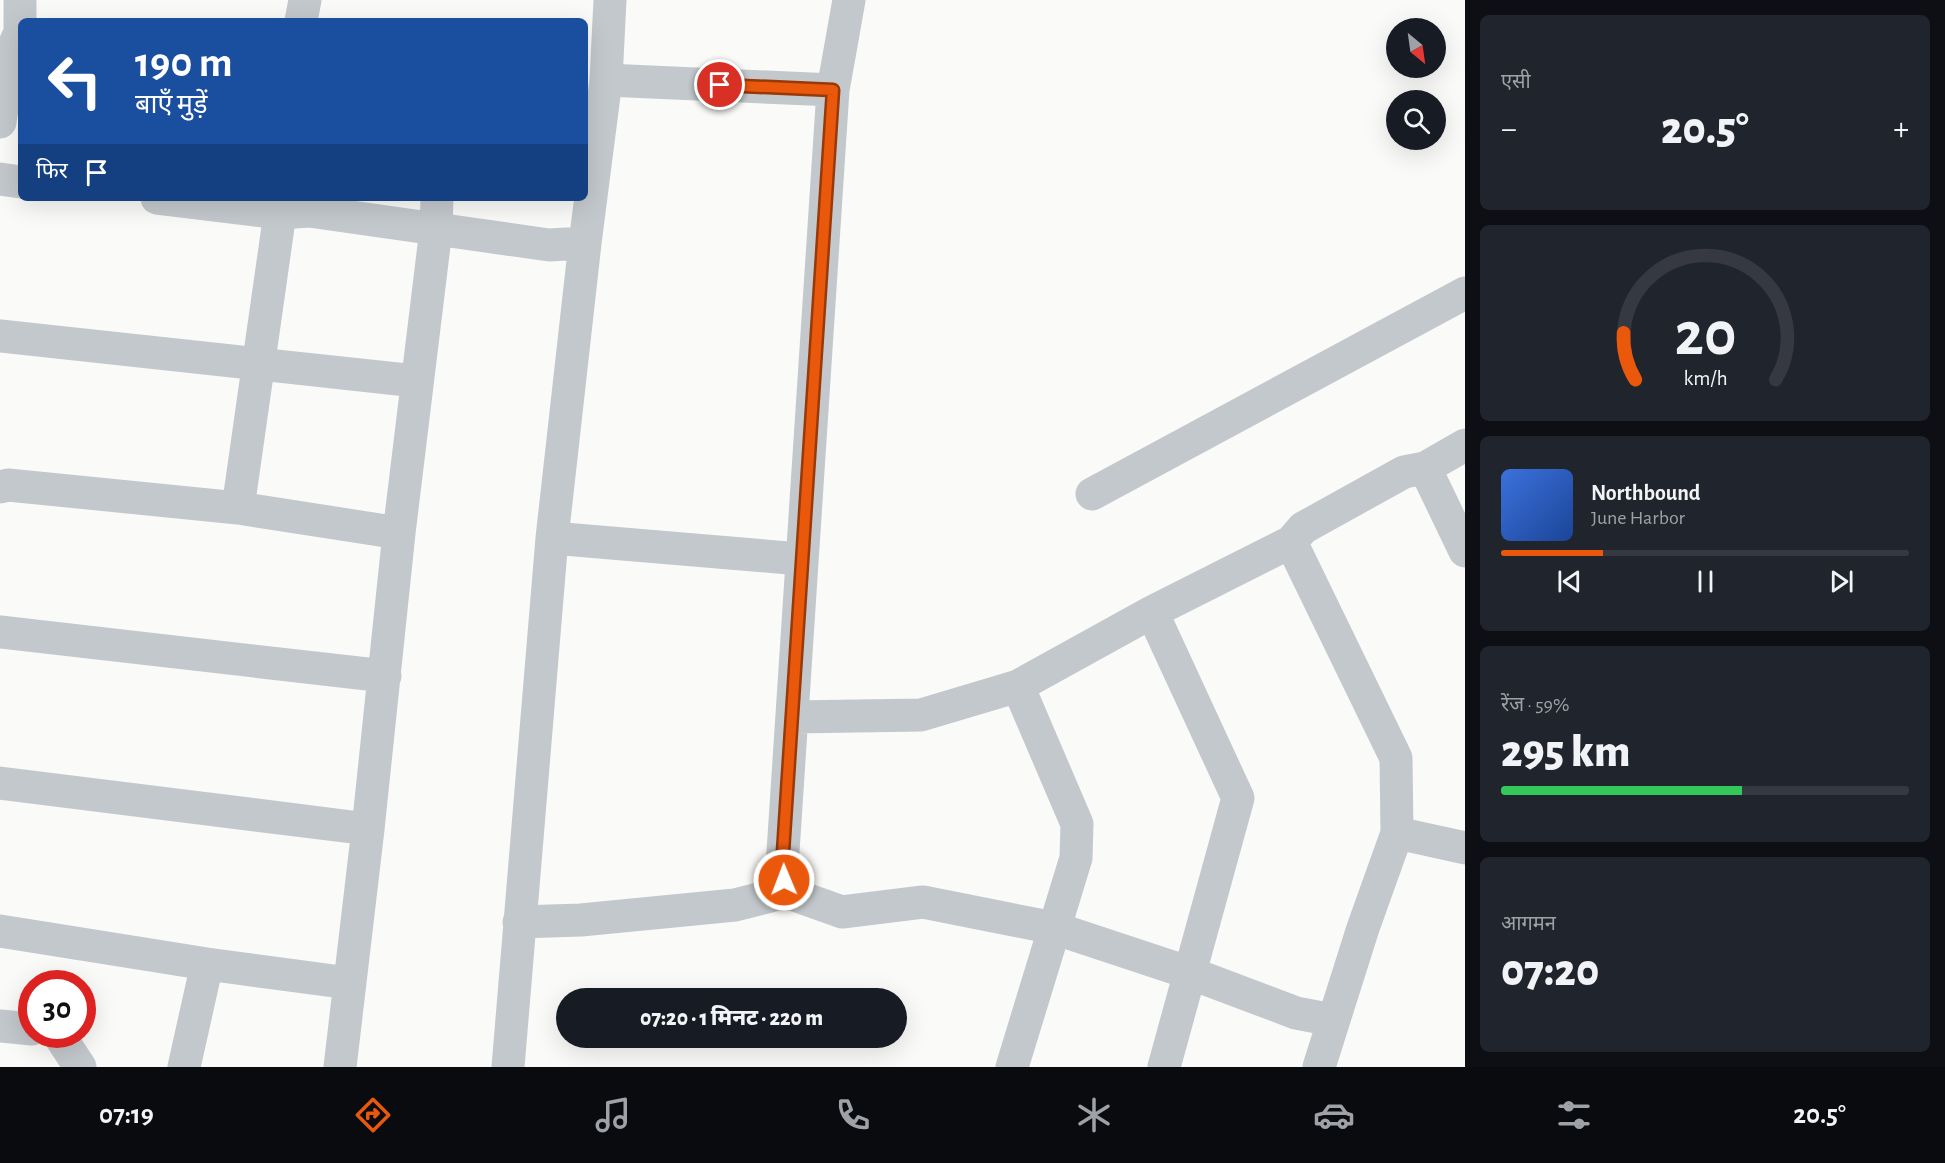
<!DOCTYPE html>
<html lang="hi">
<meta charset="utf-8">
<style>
:root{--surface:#171b24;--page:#20242c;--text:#f1f3f6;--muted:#9ea1a6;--line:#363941;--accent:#ea580c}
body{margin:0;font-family:"Alegreya Sans","Noto Sans Devanagari",sans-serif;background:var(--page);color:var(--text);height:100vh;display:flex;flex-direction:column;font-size:22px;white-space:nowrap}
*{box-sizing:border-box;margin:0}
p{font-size:20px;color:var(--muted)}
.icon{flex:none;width:33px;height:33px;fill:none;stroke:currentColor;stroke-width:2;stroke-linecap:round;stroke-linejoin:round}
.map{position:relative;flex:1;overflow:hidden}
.side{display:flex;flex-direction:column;gap:15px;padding:15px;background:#0d0f14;width:480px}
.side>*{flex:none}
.banner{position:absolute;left:18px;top:18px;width:570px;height:183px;border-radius:9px;box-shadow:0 6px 24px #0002;background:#1a4fa0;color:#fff;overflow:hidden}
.needle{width:39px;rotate:151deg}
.tools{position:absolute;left:1386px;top:18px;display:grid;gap:12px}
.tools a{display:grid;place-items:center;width:60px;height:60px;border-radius:50%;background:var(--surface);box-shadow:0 6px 24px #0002;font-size:30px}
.speed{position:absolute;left:18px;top:970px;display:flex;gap:12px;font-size:30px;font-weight:700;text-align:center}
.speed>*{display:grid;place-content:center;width:78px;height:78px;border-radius:50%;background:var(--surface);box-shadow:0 6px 24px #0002;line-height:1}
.speed .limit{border:9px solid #d22;background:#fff;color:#111}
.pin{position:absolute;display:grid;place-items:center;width:51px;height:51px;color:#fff;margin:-26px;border:3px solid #fff;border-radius:50%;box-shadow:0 2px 6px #0007}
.me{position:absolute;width:66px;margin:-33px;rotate:359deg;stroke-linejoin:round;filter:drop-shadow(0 0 4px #0008)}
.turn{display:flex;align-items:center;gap:21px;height:126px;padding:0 18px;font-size:27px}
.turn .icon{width:78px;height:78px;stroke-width:2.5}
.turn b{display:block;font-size:42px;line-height:51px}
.then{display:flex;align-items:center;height:57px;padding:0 18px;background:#0003;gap:12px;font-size:22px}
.big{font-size:45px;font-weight:800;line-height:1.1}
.side .widget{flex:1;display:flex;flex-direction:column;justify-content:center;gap:9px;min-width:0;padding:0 21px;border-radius:9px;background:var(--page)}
.side .dial{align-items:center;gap:0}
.dial svg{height:156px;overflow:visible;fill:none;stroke:var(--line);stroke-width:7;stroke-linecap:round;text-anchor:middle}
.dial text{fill:var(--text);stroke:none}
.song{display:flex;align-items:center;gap:18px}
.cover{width:72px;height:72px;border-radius:9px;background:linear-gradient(135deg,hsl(220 70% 55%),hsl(220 70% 35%))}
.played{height:6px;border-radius:3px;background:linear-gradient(90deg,var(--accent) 25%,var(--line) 25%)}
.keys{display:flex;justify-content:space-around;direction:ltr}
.heat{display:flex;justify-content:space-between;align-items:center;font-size:33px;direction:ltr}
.charge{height:9px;border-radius:4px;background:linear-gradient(90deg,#34c759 59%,var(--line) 0)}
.trip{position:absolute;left:556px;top:988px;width:351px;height:60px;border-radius:30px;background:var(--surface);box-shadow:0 6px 24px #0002;font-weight:800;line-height:60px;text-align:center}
.dock{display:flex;height:96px;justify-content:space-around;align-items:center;background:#090b0e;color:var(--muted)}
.dock .icon{width:42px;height:42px}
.dock .on{color:var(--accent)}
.dock b{font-size:27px;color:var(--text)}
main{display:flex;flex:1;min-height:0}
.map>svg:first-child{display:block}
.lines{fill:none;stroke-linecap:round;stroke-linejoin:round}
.minor{stroke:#c3c8cc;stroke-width:33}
.route-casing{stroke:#983908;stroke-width:15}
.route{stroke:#ea580c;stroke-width:10}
</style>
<main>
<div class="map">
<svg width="1465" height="1067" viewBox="0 0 1465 1067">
<rect width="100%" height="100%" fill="#fafaf8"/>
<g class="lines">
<!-- minor -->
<path class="minor" d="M301,21l4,-21
M606,80l227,10
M0,122l10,-67 10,-23v-32
M0,179l21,3
M157,198l123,15 29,-2 240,34 36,-2
M0,336l416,45
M1425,468l40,83
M0,487l8,-2 230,23 161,25
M1092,494l373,-201
M238,508l42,-295
M552,538l249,21
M1291,542l105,216 1,75
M1152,612l139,-70 12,-14 101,-56 21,-4 40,-23
M0,632l385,44
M793,717l128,-2 97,-29 134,-74 86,186 -74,269
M0,783l368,46
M786,892l-4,-25 51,-777 16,-90
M519,922l62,-2 154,-15 51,-13 56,20 81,-10 131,26 136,45 106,40 37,7
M0,931l207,33 142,19
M0,1026l32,3
M59,1035l21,32
M184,1067l23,-103
M340,1067l28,-238 31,-296 37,-304 1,-31
M508,1067l44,-529 33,-295 21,-163 4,-80
M1012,1067l64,-209 1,-34 -59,-138
M1319,1067l44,-139 34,-95 68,15"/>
</g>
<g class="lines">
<defs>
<path id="route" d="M720,85l113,5 -51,777 2,13"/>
</defs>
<!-- route casing -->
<use href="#route" class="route-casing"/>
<!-- route -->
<use href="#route" class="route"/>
</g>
</svg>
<div class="tools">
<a><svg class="needle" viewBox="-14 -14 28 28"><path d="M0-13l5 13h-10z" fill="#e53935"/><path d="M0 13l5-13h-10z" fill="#9ea1a6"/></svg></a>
<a><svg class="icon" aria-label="search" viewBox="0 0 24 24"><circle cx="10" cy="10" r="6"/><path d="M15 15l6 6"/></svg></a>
</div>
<div class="speed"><div class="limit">30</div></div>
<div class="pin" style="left:720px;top:85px;background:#d93025"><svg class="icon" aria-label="arrive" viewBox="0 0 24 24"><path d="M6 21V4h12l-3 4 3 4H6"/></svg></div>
<svg class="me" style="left:784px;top:880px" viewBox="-20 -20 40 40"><circle r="17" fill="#ea580c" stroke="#fff" stroke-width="3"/><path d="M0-11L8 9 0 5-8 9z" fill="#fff"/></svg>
<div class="trip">07:20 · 1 मिनट · 220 m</div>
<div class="banner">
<div class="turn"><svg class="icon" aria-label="left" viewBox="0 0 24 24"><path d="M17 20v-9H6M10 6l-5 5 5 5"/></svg><div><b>190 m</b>बाएँ मुड़ें</div></div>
<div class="then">फिर<svg class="icon" aria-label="arrive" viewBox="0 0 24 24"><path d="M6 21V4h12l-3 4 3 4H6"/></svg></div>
</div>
</div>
<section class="side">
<div class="widget"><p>एसी</p>
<div class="heat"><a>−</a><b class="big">20.5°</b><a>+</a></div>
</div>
<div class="widget dial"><svg viewBox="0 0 100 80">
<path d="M14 69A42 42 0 1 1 86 69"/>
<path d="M14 69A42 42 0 0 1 8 45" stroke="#ea580c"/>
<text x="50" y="56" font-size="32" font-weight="700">20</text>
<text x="50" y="72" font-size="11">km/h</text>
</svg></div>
<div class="widget">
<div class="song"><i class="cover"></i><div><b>Northbound</b><p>June Harbor</p></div></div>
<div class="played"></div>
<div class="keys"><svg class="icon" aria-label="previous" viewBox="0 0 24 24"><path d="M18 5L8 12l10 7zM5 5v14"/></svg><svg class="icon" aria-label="pause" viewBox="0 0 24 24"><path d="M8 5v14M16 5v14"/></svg><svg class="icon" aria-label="next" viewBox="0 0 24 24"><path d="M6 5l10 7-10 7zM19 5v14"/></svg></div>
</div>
<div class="widget"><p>रेंज · 59%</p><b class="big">295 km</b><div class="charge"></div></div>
<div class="widget"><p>आगमन</p><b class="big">07:20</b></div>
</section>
</main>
<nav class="dock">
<b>07:19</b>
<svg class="icon on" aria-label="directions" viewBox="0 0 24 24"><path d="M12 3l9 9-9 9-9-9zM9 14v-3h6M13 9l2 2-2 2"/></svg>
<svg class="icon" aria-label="music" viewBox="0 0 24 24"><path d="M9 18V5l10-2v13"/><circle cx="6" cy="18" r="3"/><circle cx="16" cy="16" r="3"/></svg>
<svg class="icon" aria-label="phone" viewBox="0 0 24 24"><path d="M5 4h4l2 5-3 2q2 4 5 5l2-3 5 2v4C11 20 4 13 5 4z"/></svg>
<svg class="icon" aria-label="climate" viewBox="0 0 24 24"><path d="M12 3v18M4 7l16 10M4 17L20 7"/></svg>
<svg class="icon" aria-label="car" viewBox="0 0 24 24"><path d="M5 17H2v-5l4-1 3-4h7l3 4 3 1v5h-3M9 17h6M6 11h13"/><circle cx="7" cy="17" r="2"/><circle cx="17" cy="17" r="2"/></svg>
<svg class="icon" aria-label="filters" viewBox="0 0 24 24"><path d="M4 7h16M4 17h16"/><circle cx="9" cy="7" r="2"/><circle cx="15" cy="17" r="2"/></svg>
<b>20.5°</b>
</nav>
